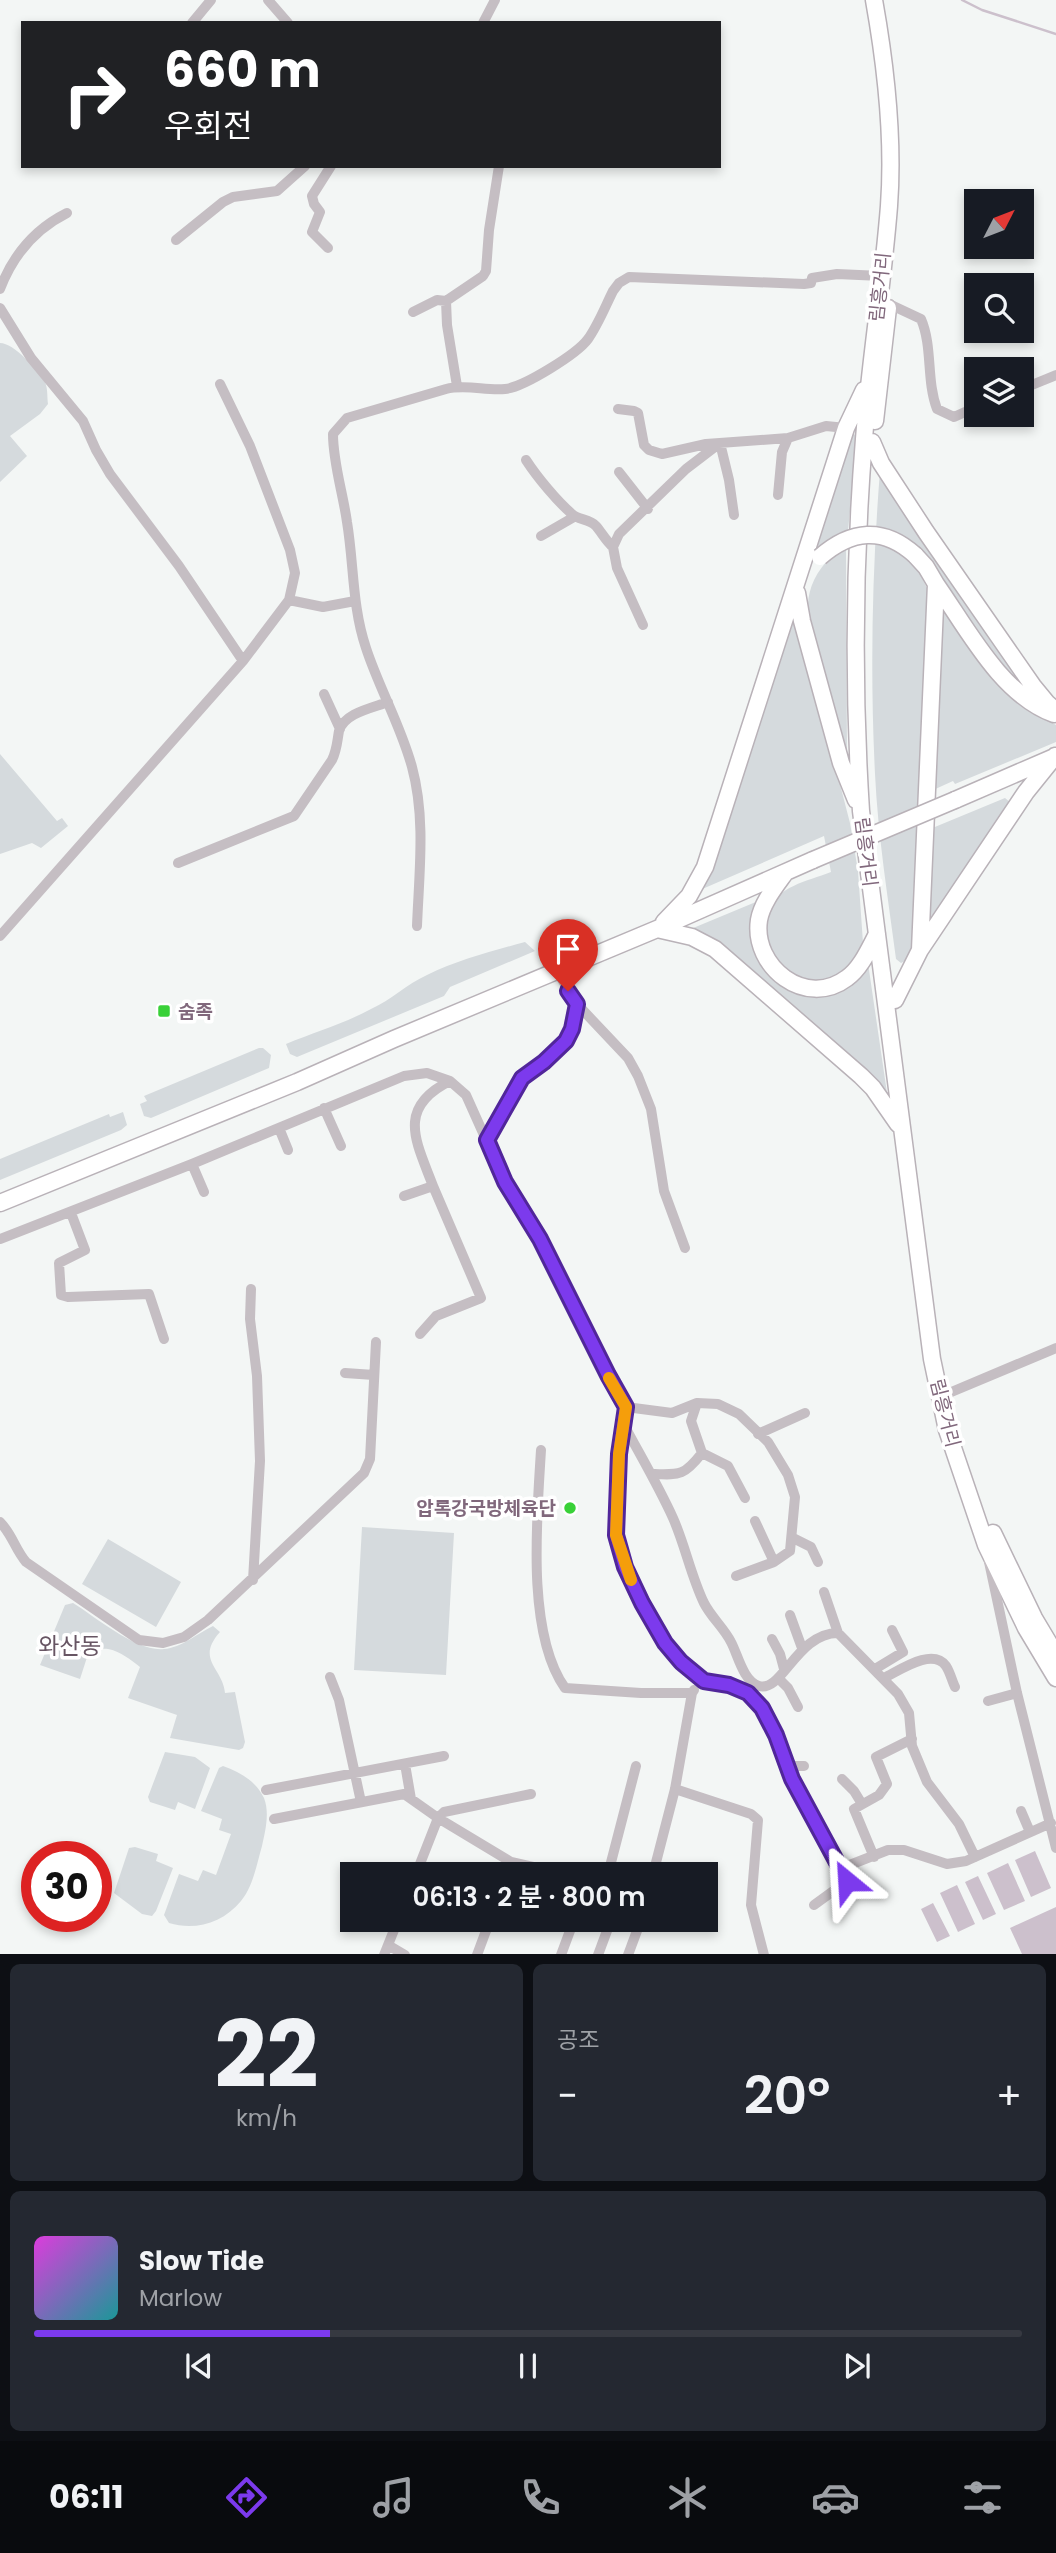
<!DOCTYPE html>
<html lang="ko">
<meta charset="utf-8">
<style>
:root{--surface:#171b24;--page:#242831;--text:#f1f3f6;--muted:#9ea1a6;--line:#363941;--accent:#7c3aed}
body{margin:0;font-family:Poppins,"Noto Sans KR",sans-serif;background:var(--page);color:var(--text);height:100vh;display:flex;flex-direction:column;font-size:26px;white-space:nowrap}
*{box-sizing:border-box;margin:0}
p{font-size:23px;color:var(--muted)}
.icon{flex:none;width:38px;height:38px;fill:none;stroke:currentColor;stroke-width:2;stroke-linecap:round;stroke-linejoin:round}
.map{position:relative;height:1954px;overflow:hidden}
.details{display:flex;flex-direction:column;gap:10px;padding:10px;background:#0d0f14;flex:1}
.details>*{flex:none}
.top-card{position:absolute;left:21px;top:21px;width:700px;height:147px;border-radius:0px;box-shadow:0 4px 10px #0003;background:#202124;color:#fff;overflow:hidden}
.needle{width:46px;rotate:48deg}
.buttons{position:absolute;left:964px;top:189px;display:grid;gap:14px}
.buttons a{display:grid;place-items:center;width:70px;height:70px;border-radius:0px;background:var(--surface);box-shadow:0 4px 10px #0003;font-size:35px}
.speed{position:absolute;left:21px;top:1841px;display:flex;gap:14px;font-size:35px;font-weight:700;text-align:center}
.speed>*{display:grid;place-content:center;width:91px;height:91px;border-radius:50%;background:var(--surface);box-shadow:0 4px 10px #0003;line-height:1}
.speed .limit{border:10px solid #d22;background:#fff;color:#111}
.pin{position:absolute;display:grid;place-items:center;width:60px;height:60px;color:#fff;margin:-72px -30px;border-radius:50% 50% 50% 0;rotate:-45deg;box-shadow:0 0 7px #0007}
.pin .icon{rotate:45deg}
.me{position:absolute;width:77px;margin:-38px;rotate:333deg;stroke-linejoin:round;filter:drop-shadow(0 0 5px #0008)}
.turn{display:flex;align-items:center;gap:24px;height:147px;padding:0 28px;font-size:32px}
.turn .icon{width:91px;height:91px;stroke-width:2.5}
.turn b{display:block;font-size:49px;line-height:60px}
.big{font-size:52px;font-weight:600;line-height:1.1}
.details .tile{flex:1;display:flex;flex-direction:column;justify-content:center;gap:10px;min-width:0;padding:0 24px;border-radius:10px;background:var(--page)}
.details .dial{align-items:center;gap:0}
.dial b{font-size:91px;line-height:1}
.song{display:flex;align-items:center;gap:21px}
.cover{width:84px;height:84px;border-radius:10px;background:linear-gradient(135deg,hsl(300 70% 55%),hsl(180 70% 35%))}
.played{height:7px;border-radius:4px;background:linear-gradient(90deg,var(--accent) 30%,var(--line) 30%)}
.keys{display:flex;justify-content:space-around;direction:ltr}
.heat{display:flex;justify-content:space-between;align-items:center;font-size:38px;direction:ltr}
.details .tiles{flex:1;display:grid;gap:10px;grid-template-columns:1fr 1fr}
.tile:last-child{grid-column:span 2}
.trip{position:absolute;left:340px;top:1862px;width:378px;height:70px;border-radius:0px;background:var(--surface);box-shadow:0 4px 10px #0003;font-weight:600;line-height:70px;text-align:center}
.dock{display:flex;height:112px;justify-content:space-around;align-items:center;background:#090b0e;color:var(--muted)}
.dock .icon{width:49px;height:49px}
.dock .current{color:var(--accent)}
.dock b{font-size:32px;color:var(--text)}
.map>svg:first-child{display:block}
.green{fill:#d5dadd}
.water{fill:#ccc0cc}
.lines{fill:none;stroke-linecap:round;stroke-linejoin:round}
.stream{stroke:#ccc0cc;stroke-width:2.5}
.primary-casing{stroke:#b9b2b8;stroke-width:19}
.minor{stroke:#c5bec3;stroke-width:10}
.primary{stroke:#fff;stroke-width:16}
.primary-bridge-casing{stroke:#b9b2b8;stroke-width:19;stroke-linecap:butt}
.primary-bridge{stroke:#fff;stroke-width:16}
.route-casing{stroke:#51269a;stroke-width:18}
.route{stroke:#7c3aed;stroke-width:12}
.slow{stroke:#f59e0b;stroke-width:12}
.poi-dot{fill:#39d138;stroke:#fff;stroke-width:2.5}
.labels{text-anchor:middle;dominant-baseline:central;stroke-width:7;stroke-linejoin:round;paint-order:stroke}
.street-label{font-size:19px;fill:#81687c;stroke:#fff}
.poi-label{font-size:19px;font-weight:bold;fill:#81687c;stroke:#fff;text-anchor:start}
.quarter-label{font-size:23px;fill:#675563;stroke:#fff}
</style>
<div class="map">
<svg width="1056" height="1955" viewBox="0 0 1056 1955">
<rect width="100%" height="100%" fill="#f3f6f5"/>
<!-- green -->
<path class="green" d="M0,343c14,0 37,26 45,39 3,7 2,15 3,22l-8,10 -30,22 17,20 -27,26z
M851,433l7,3 -12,113 1,210 -39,-136c-2,-25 2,-42 18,-61l-9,-12h-3z
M880,471l151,221 -2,4 -112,-128 14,28 -13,320 -6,33 -5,11 -6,3 -5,-4c-8,-61 -18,-123 -21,-185 -5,-101 -3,-202 5,-303z
M946,612l87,100 23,13v17l-101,42 -2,-3 -22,10 10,-175z
M792,621l7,5 51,197 8,48 5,72 -11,23 -22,16 -34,-2 -28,-27c-1,-11 -5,-29 -2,-39 12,-29 40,-32 65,-42l-7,-36 -124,54z
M0,754l57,67 5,-3 6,8 -27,22 -9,-5 -32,11z
M1005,798l6,5 -76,121 -10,-2 5,-93z
M763,899l-9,37 49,55 65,-28 19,130 -1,3 -200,-165z
M525,942l10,9 -85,36 -6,9 -147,61 -7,-3 -4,-10c29,-12 57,-20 85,-35 20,-9 36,-25 56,-34 31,-15 65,-24 98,-33z
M259,1048h4l8,7 -2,13 -118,50 -7,-2 -4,-12 7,-3 -3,-5z
M123,1112l4,13 -6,5 -121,50v-21l109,-45 1,3z
M362,1527l92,6 -8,142 -92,-5z
M108,1539l73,43 -25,45 -74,-43z
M73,1603c23,14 63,49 91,46 17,-1 34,-16 49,-23l7,6c-25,28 3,36 5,61l10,-1 10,50 -2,6 -4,2 -69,-12 7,-23 -49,-17 12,-31c-9,-7 -20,-16 -32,-18 -7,-1 -11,2 -18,-1l-10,31 -40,-14 25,-60z
M165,1752l30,5 15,11 -15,41 -17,-7 -3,8 -25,-8 -2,-5z
M223,1766c17,6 33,15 41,32 6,15 1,34 -2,48 -5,17 -9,41 -21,55 -18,22 -46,30 -72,22l-5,-8 15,-41 19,7 5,-11 13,5 15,-41 -12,-4 3,-11 -21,-8 18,-43z
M135,1847l23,7 -2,7 17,7 -17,43 -4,5 -10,-2 -28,-21 15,-45z"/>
<!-- water -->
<path class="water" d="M1035,1851l16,37 -20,9 -16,-37z
M1008,1863l17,38 -21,9 -17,-37z
M978,1876l18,38 -13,6 -18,-38z
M957,1885l18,39 -17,8 -18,-39z
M933,1903l17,33 -13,6 -16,-33z
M1056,1907v47h-34l-12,-26z"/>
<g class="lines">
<!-- stream -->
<path class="stream" d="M962,0l20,10 74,24"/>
<defs>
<path id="primary" d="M874,0c12,67 20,138 15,206 -6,78 -19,155 -25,233 -10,124 -11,248 -3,372l71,548 15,71 39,115 40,83 30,50
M875,421l13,-113
M872,442l9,21 45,69 107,154 14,17 9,8
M915,555l11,12 10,17 -16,366
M936,584c31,44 65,111 118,130
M797,593l5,28 39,142 15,37
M955,800l97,-42
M785,873c-10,14 -23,30 -26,47 -7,47 47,89 88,58 14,-10 22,-29 30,-44
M664,922l25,-26 16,-29 141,-439 18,-38
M657,929l35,8 23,12 146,127 12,12 25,36
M895,1000l25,-50 106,-158 29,-36
M0,1203l297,-121 97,-43 263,-110 156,-69
M993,1533l41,85 22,37"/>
</defs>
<!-- primary casing -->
<use href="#primary" class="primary-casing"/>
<!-- minor -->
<path class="minor" d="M268,0l20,23
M192,23l19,-23
M483,23l12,-23
M176,240l47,-38 10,-5 44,-6 28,-25
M328,248l-16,-16 8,-20 -6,-8 -2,-8 19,-30
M0,289c13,-34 35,-60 67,-76
M446,301l1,24 10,61
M889,304l32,15c12,28 5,61 16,90l17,8 22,-10
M0,308l31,50 52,63 13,29 14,24 69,92 64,95
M413,312l24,-12 9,1 37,-25 3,-5 3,-41 10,-64
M1022,389l34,-14
M618,409l16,2 4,2 6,32 5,5 13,4 44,-10 82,-6 38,-12 20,2
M526,460c11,17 31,41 46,54 6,6 18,5 24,12 6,7 10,15 17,21
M619,472l29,37
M778,495l4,-43 6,-14
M541,536l33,-19
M289,600l34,7 32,-6
M643,625l-26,-57 -4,-21 6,-13 67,-65 34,-26 9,37 5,35
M324,694l16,35
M178,863l116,-47 38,-56c5,-10 5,-18 7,-29 5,-18 33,-23 49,-29
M417,926c2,-52 9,-108 -5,-159 -11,-41 -33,-79 -46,-119 -14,-41 -12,-84 -19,-126 -4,-29 -14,-59 -14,-88l14,-16 99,-29c20,-5 40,2 59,0 19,-2 72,-35 83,-50 10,-14 17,-32 25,-48l6,-8 10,-6 175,7 7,-1 1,-5 25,-4 44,2
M0,936l243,-275 46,-61 6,-27 -5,-23 -40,-104 -30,-62
M557,971l20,33 51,54 10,18 13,33 13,82 21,57
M324,1108l17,38
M279,1128l9,22
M487,1140l35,-62 22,-16 23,-21 5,-12 5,-25
M192,1164l12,28
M404,1196l29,-10c-16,-43 -38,-78 17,-105l16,14 39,87 35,57 68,136 18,32 -7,47 -3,82 9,32 17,35 23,40 16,19 23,18 25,5 19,8 8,7 20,35 15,44 51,89 5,13 -33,24
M71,1213l14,37 -26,13 2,32 7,2 81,-3 15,45
M0,1239l192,-75 212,-88 23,-3 23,8
M251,1289l-1,30 7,57 3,85 -7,119
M420,1334l16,-18 45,-18 -48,-112
M345,1373l29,2
M949,1393l107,-45
M697,1403l-6,18 11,32 26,13 17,32
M626,1407l46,6 25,-10 21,1 21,10 29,28 20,33 7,22 -5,54 -16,11 -38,14
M623,1423c17,32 35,62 50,95 12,27 18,58 31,85 7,14 20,25 27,39 7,13 12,39 28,44 23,7 38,-53 79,-53l60,61 11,19 3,33 15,36 32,42 16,33
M758,1434l47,-21
M541,1450c-4,67 -15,183 24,238l76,5h51
M652,1474c28,1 32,2 50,-21
M755,1521l19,41
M0,1522c12,12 15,27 26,40l113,78 24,3 21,-6 24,-17 156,-147 6,-14 6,-117
M793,1538l18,9 7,15
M989,1562l28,131 39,155
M824,1592l14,41
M790,1615l12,33
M772,1639l8,15 4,15
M875,1669l28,-17 -11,-22
M330,1677l9,23 22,102
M884,1678c15,-7 48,-31 62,-12 4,6 6,15 9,21
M779,1679l9,9 10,19
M988,1701l29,-8
M405,1764l6,35
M787,1766h17
M842,1779l12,12 8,13
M675,1789l76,25 7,6 -7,85 13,50
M266,1790l178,-34
M1021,1811l9,21
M274,1819l130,-25 34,24 73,44 53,12
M874,1857l-20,-48 25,-14 8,-11 -11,-27 36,-18
M842,1868l46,-18h16l43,14 19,-3 85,-38
M416,1874l22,-56 6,-6 87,-18
M608,1874l28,-108
M653,1874l22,-85 17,-96 2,-3
M388,1945l17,10
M384,1955l14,-35
M477,1955l13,-35
M561,1955l13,-35
M598,1955l13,-35
M628,1955l13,-35"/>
<!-- primary -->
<use href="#primary" class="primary"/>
<defs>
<path id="primary-bridge" d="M820,557c31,-27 63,-31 95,-2
M813,860l142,-60"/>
</defs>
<!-- primary-bridge casing -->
<use href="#primary-bridge" class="primary-bridge-casing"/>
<!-- primary-bridge -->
<use href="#primary-bridge" class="primary-bridge"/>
</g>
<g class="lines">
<defs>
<path id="route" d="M568,991l9,13 -5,25 -6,12 -22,21 -22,16 -35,62 18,42 35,57 68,136 18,32 -7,47 -3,81 9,32 17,36 23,40 16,19 23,19 25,4 19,8 14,15 14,27 16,44 55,102"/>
</defs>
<!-- route casing -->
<use href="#route" class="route-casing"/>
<!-- route -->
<use href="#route" class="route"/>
<!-- slow -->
<path class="slow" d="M609,1378l17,29 -7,47 -3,81 15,45"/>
</g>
<!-- markers -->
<g class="poi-dot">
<rect x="157" y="1004" width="14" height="14" rx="3.5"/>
<circle cx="570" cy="1508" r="7"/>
</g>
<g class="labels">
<!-- street labels -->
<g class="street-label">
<text transform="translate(880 287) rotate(-84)">림흥거리</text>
<text transform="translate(866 852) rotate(83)">림흥거리</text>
<text transform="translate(945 1413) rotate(76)">림흥거리</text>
</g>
<!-- poi labels -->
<g class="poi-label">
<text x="178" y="1011">숨족</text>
<text x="556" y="1508" text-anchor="end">압록강국방체육단</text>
</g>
<!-- quarter labels -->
<g class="quarter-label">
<text x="70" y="1646">와산동</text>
</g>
</g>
</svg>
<div class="buttons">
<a><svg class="needle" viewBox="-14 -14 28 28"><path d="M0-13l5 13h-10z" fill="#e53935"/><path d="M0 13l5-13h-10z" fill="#9ea1a6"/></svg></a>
<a><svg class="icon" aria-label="search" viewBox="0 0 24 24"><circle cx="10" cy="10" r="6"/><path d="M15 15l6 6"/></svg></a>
<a><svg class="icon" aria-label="layers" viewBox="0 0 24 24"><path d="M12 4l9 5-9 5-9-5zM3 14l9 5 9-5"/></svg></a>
</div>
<div class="speed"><div class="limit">30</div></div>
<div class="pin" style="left:568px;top:991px;background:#d93025"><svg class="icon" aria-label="arrive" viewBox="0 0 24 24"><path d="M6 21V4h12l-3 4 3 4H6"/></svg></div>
<svg class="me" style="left:847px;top:1881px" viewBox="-20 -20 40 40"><path d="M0-17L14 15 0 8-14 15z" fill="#7c3aed" stroke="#fff" stroke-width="4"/></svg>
<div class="trip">06:13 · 2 분 · 800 m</div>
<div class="top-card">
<div class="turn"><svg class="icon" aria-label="right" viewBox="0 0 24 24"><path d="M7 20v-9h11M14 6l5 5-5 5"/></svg><div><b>660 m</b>우회전</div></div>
</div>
</div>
<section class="details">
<div class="tiles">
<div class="tile dial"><b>22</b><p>km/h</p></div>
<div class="tile"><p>공조</p>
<div class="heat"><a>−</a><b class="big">20°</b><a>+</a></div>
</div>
<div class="tile">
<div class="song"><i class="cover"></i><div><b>Slow Tide</b><p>Marlow</p></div></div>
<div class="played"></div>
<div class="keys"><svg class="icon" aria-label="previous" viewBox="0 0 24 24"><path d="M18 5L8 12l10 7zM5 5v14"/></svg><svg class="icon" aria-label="pause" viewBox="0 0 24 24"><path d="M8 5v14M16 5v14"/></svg><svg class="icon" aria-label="next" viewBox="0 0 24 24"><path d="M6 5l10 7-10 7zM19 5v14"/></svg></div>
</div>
</div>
</section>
<nav class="dock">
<b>06:11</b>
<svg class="icon current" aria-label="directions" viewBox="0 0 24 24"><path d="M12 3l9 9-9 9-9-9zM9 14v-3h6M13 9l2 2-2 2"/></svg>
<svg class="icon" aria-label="music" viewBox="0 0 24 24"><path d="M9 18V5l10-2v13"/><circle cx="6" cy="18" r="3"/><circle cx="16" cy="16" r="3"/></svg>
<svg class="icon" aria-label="phone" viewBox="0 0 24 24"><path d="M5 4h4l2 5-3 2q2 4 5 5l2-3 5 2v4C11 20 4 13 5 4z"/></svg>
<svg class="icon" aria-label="climate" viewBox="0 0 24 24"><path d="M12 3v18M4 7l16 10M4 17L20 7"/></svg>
<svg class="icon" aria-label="car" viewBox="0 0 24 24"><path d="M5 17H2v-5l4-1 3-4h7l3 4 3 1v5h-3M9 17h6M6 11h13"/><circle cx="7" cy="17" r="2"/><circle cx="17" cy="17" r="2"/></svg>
<svg class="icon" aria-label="filters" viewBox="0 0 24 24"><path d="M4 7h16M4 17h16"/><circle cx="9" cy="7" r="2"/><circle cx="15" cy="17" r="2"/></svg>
</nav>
